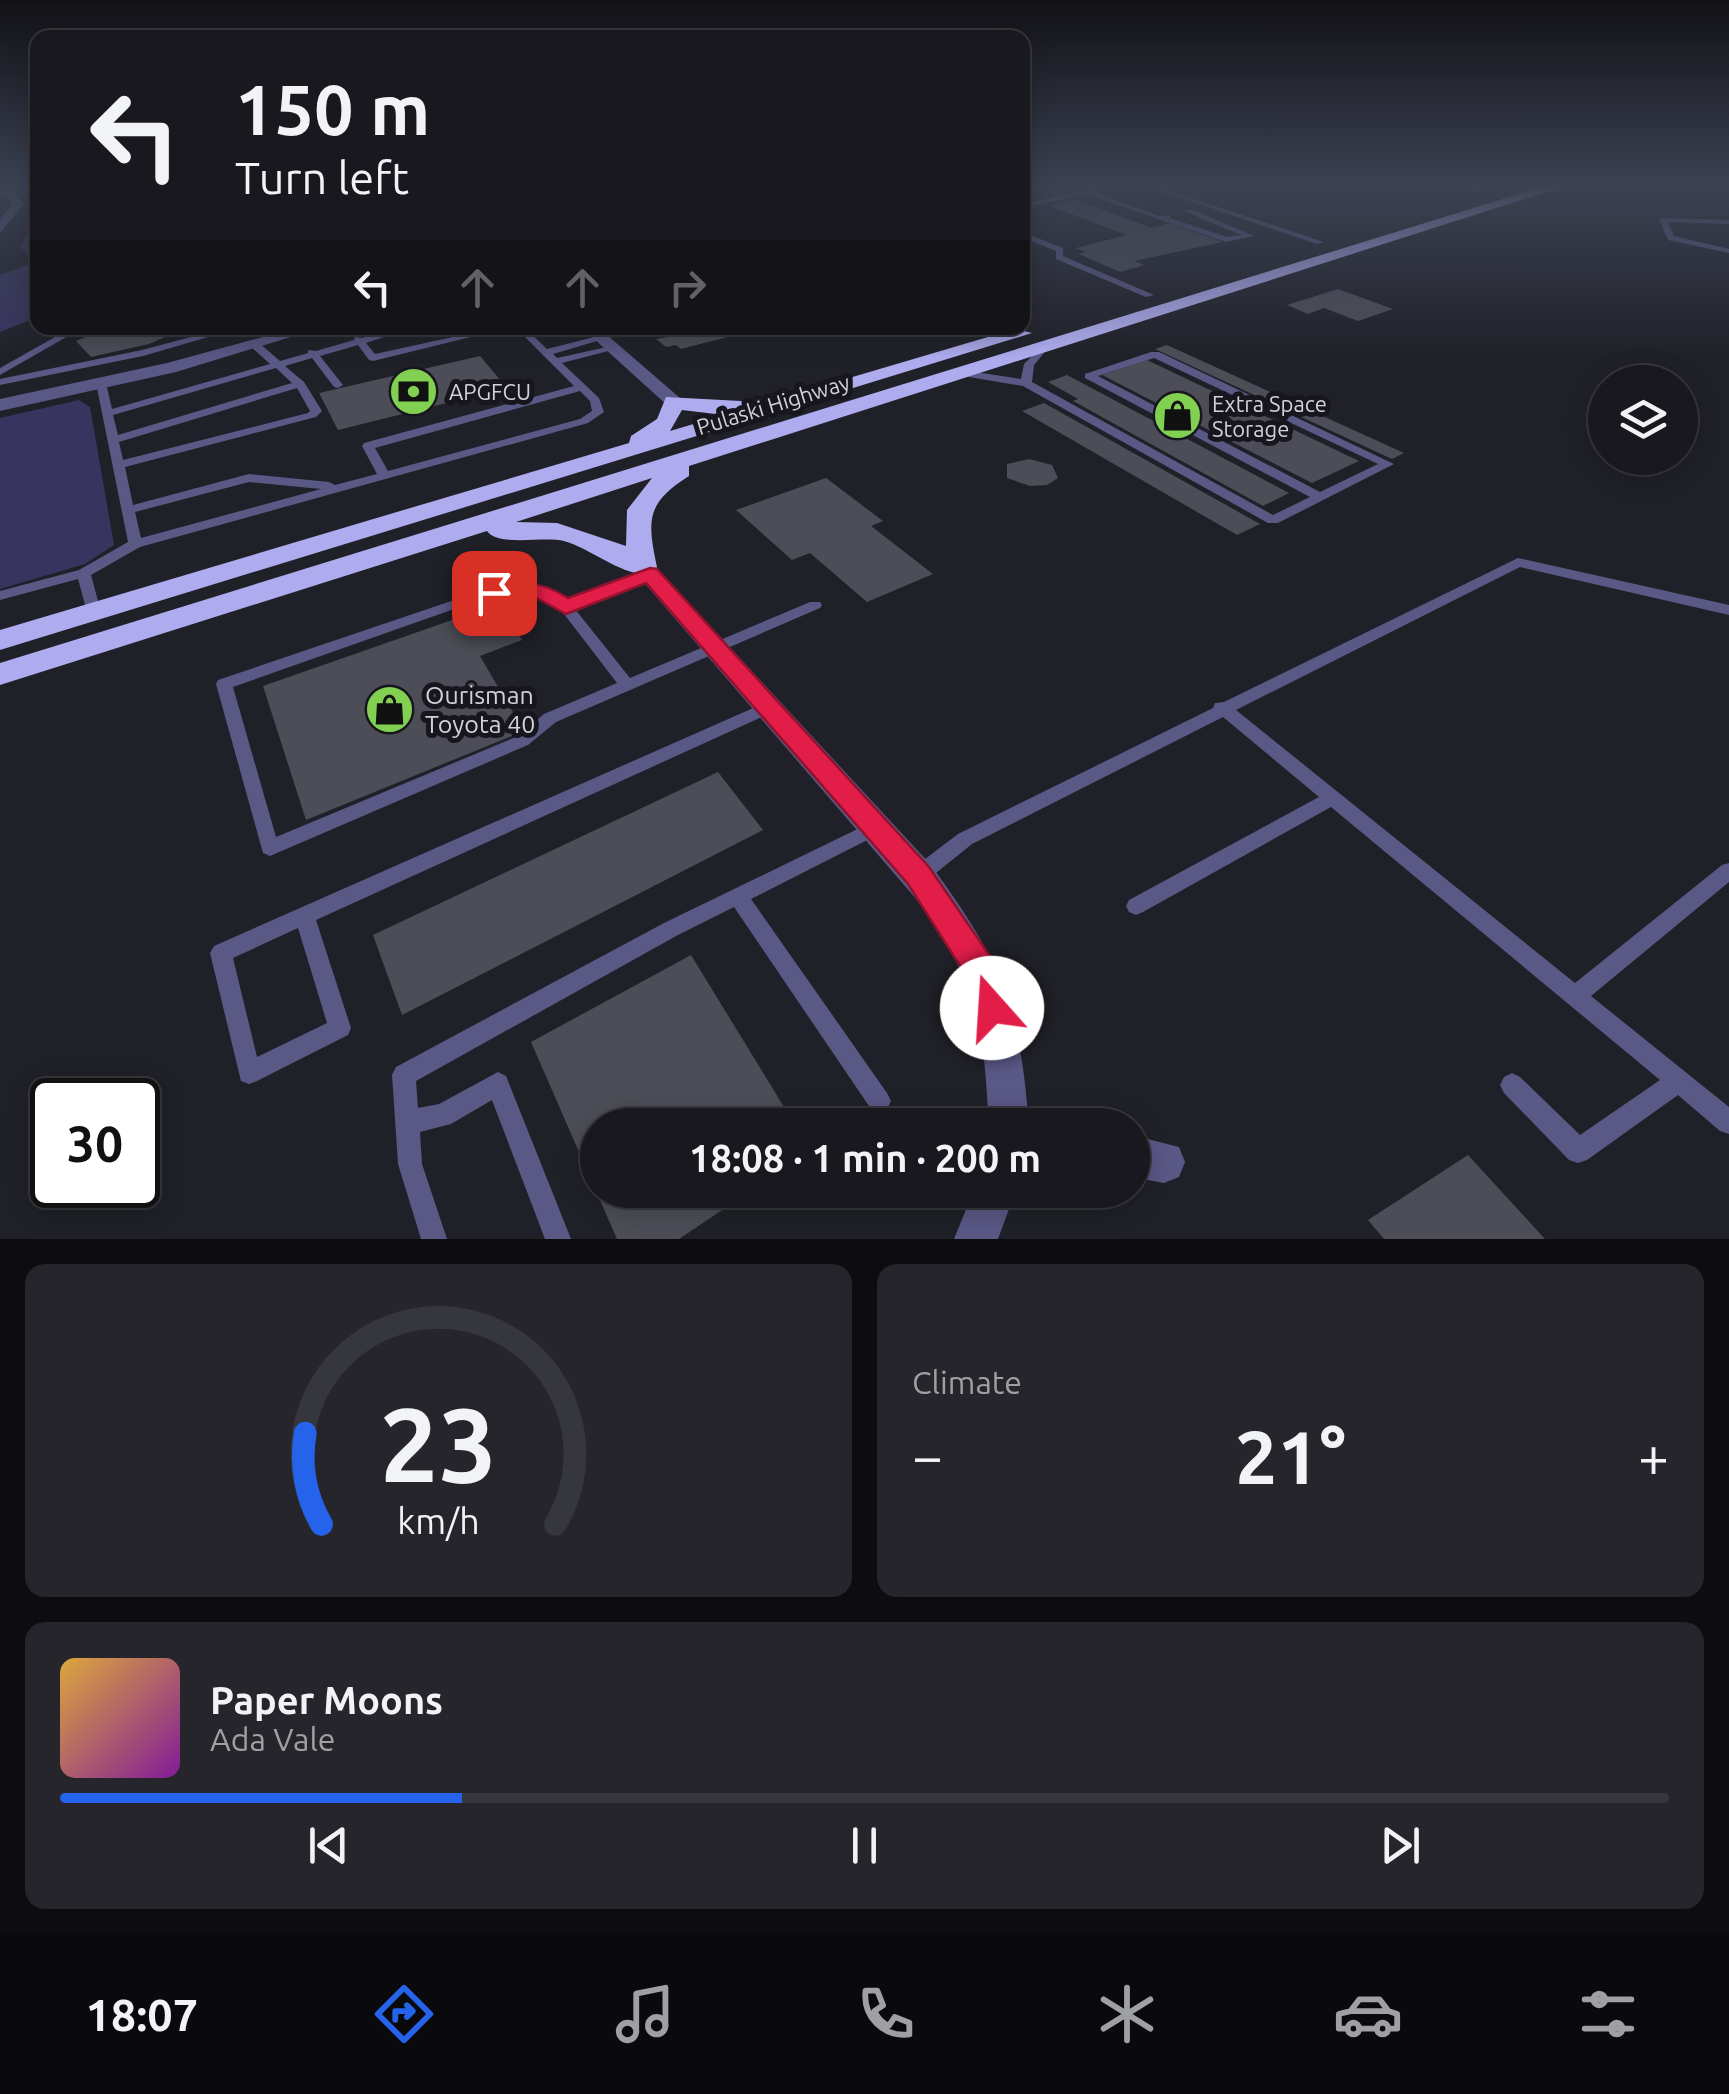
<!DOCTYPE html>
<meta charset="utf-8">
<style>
:root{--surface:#18181e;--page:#25252b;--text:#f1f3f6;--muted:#9fa0a4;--line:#36373c;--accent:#2563eb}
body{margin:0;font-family:Ubuntu,sans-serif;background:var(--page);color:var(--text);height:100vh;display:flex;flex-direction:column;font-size:38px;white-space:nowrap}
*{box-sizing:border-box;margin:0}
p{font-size:32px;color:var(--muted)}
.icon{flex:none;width:55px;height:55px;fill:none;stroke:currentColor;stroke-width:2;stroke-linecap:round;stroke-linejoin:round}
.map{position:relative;height:1239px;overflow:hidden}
.panel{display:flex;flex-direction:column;gap:25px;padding:25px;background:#0d0d10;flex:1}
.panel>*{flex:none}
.hud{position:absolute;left:30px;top:30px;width:1000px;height:305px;border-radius:20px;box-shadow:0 5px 25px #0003,0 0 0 2px var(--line);background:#18181e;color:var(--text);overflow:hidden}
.buttons{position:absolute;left:1588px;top:365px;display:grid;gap:20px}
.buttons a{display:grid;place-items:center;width:110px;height:110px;border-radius:50%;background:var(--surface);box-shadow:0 5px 25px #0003,0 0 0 2px var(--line);font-size:50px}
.speed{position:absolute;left:30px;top:1078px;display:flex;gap:20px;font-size:50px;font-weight:700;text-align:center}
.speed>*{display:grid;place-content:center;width:130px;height:130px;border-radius:50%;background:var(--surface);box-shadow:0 5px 25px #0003,0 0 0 2px var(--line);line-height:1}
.speed .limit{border:5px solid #111;border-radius:15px;background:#fff;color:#111}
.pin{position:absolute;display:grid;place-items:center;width:85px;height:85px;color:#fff;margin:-42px;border-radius:20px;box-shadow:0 5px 15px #0006}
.me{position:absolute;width:110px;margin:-55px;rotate:341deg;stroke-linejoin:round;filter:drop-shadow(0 0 8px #0008)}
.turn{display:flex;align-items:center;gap:35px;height:210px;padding:0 40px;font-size:45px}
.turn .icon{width:130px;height:130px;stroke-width:2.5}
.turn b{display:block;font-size:70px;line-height:85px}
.lanes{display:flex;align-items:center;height:95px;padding:0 40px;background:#0003;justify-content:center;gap:50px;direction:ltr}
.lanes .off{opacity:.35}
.big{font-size:75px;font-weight:600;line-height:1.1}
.panel .card{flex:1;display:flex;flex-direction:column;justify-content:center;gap:15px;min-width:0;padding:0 35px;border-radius:20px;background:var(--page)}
.panel .dial{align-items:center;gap:0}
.dial svg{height:260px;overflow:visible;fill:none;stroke:var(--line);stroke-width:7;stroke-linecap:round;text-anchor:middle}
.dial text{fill:var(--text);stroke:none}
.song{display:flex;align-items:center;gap:30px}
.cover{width:120px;height:120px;border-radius:15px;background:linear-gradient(135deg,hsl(40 70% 55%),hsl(290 70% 35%))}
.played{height:10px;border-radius:5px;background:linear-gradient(90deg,var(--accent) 25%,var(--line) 25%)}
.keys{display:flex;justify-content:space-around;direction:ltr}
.heat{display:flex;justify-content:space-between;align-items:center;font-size:55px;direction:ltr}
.panel .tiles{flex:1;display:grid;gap:25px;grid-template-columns:1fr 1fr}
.card:last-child{grid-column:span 2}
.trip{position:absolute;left:580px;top:1108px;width:570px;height:100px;border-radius:50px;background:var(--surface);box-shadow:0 5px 25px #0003,0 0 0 2px var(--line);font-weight:600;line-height:100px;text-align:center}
.tab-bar{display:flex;height:160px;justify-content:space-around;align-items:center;background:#0a0a0c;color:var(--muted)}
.tab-bar .icon{width:70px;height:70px}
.tab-bar .current{color:var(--accent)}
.tab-bar b{font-size:45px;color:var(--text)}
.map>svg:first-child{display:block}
.green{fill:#38345f}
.building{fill:#4d4d57}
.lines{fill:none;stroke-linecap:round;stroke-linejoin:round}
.lane{fill:#5a5885;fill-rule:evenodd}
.street{fill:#5a5885;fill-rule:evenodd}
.highway{fill:#aeacef;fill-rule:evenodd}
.route{fill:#e11d48;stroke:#92132f;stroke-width:2.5}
.labels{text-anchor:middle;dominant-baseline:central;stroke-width:10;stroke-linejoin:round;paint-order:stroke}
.far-poi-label{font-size:22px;fill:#d1d1d7;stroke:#17161e;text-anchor:start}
.far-street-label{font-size:22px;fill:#d1d1d7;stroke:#17161e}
.poi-label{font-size:25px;fill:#d1d1d7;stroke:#17161e;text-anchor:start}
</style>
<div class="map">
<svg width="1729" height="1239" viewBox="0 0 1729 1239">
<rect width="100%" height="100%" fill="#202028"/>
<!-- green -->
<path class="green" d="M37,219v98l-37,15v-57l34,-13 -14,-15z
M79,400l11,7 24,138 -29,19 -85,25v-171z"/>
<!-- building -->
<path class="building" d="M1075,200l77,28 17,-5 54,19 -89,19 10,4 -24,7 -41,-18 7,-2 -10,-4 51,-13 -77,-29z
M1338,289l55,20 -35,12 -34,-13 -16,6 -21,-9z
M107,328h76v1l-34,15 -58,13 -15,-16z
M682,328h75l1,1 -77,20 -5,-4 -10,2 -10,-8 11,-2 -5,-4z
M1167,345l237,108 -12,6 -237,-110z
M480,356l27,32 -169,42 -19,-37z
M1147,360l212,101 -47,22 -210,-108z
M1067,375l222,118 -26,13 -190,-105 5,-2 -30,-17z
M1044,403l216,121 -23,11 -215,-124z
M1029,459l23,6 6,13 -11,7 -17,1 -23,-8v-14z
M826,478l57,43 -12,5 62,48 -66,28 -57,-49 -18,7 -56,-50z
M498,604l24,36 -42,16 44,75 -218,89 -43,-134z
M718,772l45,58 -361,185 -29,-80z
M691,955l104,170h-197v65h154l-73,49h-62l-86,-197z
M1468,1155l77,84h-161l-16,-19z"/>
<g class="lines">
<!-- lane -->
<path class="lane" d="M1109,185h12l-28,7 66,24 11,-1v3l57,19 14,-2 -57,-24 7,-2 63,27 -28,6 -141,-48 -63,14v-4z
M1142,185h10l172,57 -7,2z
M1455,185h11l20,6 -4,2z
M1663,218l66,2v4l-61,-2 6,14 55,13v4l-61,-13 -9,-20z
M1022,232l41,16v8l91,39 -8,2 -90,-38v-8l-34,-14z
M71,328h11l-82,47v-7z
M225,328h14l-96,28 -143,29v-6l142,-29z
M397,328h14l-45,15 9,11 96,-21 -3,-5h9l6,6 -110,27 -4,-1 -11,-15 -38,11 23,29 -5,3 -4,-1 -22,-29 -27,8 19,16 18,29 -6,6 -191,50 8,38 116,-31 80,8 6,3 42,-11 -15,-28 2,-3 210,-57 -58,-58h9l22,21 55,-14 5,3 -54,16 4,4 59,-13v4l-54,14 37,35 5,14 -16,11 -448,124 -49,28 10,37 -2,3 -5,2 -7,-5 -9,-33 -78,21v-9l79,-21 49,-28 -32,-159 1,-2 9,2 6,26 158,-45 -20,-18v-4h8l22,19 28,-8v-3l8,1 38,-11 1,-3 7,1zM276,368l16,15 -174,52 -5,-20zM297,388l13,23 -2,2 -185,47 -4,-18zM580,391l10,10 2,10 -12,8 -192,52 -13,-23zM249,482l72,7 -180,49 -6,-26z
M1043,345l5,3 -14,17 -2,17 241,133 37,-18 -225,-119v-4l66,-22h8l235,112 -116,59h-10l-245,-137 -60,-10 -5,-3 5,-3 58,9 3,-15zM1154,358l224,106 -58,28 -222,-116z
M1518,558l211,47v10l-209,-48 -284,143 339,273 147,-118 7,-2v19l-138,114 138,111v27l-9,-3 -42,-36 -91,65 -9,3 -9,-3 -65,-67 -4,-8 4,-8 8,-4 8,4 60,58 80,-55 -329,-273 -188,105 -7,3 -7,-3 -3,-6 3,-6 190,-103 -96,-80 -251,127 -46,37 -7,2 -7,-2 -3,-6 3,-6 46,-35 255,-126 2,-5 9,-1z
M649,570l7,4 -2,3 -79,32 55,69 180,-76h10l2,3 -2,3 -264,114 -28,23 -251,108 -7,3 -7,-3 -47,-169 2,-4 254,-86 65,-9 30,16zM534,594l27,16 56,73 -73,31 -28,23 -240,100 -43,-150 241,-85z
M769,701l6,2 2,4 -2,4 -459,209 35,108 -3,7 -91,46 -8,3 -8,-3 -31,-128 4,-7zM298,928l29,95 -70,34 -24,-99z
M876,820l7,2 2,5 -2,5 -132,67 136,194 4,8 -4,8 -8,4 -8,-4 -137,-202 -56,28 -262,146 2,27 21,-4 59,-32 8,4 65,163h-26l-53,-139 -41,24 -31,8 2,32 25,75h-26l-23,-75 -6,-89 4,-8 268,-144z"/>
<!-- street -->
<path class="street" d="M0,185h11l13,19 -24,29v-13l12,-16z
M296,328h24l-144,44 -176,39v-12l167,-36z
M582,328h17l81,70v8h-12z
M643,560l8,2 280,303c72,100 88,137 98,260h-40c-6,-98 -9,-135 -66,-218l-288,-335 -4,-5z
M1132,1135l47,12 6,15 -6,15 -15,6 -32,-6z
M974,1190h42l-18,49h-44z"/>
<!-- highway -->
<path class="highway" d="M1548,185h20l-879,281v10c-43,27 -42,44 -32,91l-4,6c-27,7 -62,-25 -89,-32 -21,-5 -66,6 -77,-10l-487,154v-22zM652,478l-25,32 -1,36 -69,-23 -41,-1z
M1015,329l17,4 -1032,317v-20l629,-187 2,-7 26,-17 9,-22 75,4 10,6zM682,410l42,5 -54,16z"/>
</g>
<!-- sky -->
<linearGradient id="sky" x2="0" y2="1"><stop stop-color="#121216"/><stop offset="0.52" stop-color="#3c4253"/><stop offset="1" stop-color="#3c4253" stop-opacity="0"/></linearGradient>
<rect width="1729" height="358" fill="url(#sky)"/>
<!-- route -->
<path class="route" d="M650,568l7,1 272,298 63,92 17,49 -5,10 -12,5 -12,-5 -14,-43 -58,-91 -262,-301 -80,31 -33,-18 -39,3 -11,-6c23,-21 63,-9 85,5z"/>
<!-- icons -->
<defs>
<symbol id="bank-disc" viewBox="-11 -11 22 22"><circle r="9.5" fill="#81d051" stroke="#17161e"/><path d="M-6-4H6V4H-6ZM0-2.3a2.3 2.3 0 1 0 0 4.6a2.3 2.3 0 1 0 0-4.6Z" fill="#111"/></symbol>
<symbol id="shop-disc" viewBox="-11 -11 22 22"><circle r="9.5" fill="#81d051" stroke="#17161e"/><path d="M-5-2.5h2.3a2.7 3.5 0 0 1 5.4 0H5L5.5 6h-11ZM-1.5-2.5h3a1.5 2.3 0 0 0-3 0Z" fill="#111"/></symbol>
</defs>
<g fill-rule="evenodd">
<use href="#bank-disc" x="386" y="364" width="55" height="55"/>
<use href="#shop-disc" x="1150" y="388" width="55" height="55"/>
<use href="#shop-disc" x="362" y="682" width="55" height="55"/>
</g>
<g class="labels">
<!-- far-poi labels -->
<g class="far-poi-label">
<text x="449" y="391">APGFCU</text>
<text x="1212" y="403">Extra Space<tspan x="1212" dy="25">Storage</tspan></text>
</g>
<!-- far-street labels -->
<g class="far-street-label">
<text transform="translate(773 404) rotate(-17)">Pulaski Highway</text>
</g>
<!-- poi labels -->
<g class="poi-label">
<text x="425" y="695">Ourisman<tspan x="425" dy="29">Toyota 40</tspan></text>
</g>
</g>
</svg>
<div class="buttons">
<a><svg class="icon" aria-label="layers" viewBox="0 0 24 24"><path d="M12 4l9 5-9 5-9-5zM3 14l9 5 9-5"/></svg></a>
</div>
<div class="speed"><div class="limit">30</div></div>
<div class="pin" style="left:494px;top:593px;background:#d93025"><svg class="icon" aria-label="arrive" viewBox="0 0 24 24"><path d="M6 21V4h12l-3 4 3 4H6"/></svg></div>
<svg class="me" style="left:992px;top:1008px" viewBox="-20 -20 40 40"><circle r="19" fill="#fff"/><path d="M0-13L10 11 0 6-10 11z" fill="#e11d48"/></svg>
<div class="trip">18:08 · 1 min · 200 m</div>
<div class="hud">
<div class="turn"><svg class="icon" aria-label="left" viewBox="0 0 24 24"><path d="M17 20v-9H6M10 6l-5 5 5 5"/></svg><div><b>150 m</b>Turn left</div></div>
<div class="lanes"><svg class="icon" aria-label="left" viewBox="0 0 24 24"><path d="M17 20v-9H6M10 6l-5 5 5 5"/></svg><svg class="icon off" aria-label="ahead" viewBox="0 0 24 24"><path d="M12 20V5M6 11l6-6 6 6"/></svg><svg class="icon off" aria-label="ahead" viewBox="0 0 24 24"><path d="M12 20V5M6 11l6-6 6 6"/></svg><svg class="icon off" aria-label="right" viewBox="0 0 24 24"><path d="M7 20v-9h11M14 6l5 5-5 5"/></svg></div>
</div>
</div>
<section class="panel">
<div class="tiles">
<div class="card dial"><svg viewBox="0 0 100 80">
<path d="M14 69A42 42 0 1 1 86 69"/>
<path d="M14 69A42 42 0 0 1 9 41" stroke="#2563eb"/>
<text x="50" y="56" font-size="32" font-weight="700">23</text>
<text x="50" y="72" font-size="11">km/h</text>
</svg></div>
<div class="card"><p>Climate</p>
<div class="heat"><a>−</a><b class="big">21°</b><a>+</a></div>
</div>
<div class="card">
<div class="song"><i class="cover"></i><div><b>Paper Moons</b><p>Ada Vale</p></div></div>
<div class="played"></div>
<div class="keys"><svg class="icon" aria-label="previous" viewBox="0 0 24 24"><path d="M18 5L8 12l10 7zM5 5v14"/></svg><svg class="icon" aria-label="pause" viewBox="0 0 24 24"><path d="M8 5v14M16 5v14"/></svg><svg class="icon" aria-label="next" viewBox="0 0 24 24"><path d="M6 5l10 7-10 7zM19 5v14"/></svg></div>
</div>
</div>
</section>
<nav class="tab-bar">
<b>18:07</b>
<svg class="icon current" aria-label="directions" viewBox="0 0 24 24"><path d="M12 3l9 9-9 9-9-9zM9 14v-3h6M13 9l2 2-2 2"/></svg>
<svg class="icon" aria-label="music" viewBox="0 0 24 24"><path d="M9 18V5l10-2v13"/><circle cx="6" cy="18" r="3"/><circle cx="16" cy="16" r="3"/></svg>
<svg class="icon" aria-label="phone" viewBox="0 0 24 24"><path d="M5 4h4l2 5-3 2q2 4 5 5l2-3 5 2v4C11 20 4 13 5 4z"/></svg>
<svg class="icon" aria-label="climate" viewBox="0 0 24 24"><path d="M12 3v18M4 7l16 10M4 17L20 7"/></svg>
<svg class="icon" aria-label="car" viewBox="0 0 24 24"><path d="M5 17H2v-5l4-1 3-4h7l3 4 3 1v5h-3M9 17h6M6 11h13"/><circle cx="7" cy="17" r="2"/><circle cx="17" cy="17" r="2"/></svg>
<svg class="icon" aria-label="filters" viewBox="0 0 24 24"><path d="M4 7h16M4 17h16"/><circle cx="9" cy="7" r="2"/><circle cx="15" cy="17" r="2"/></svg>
</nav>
